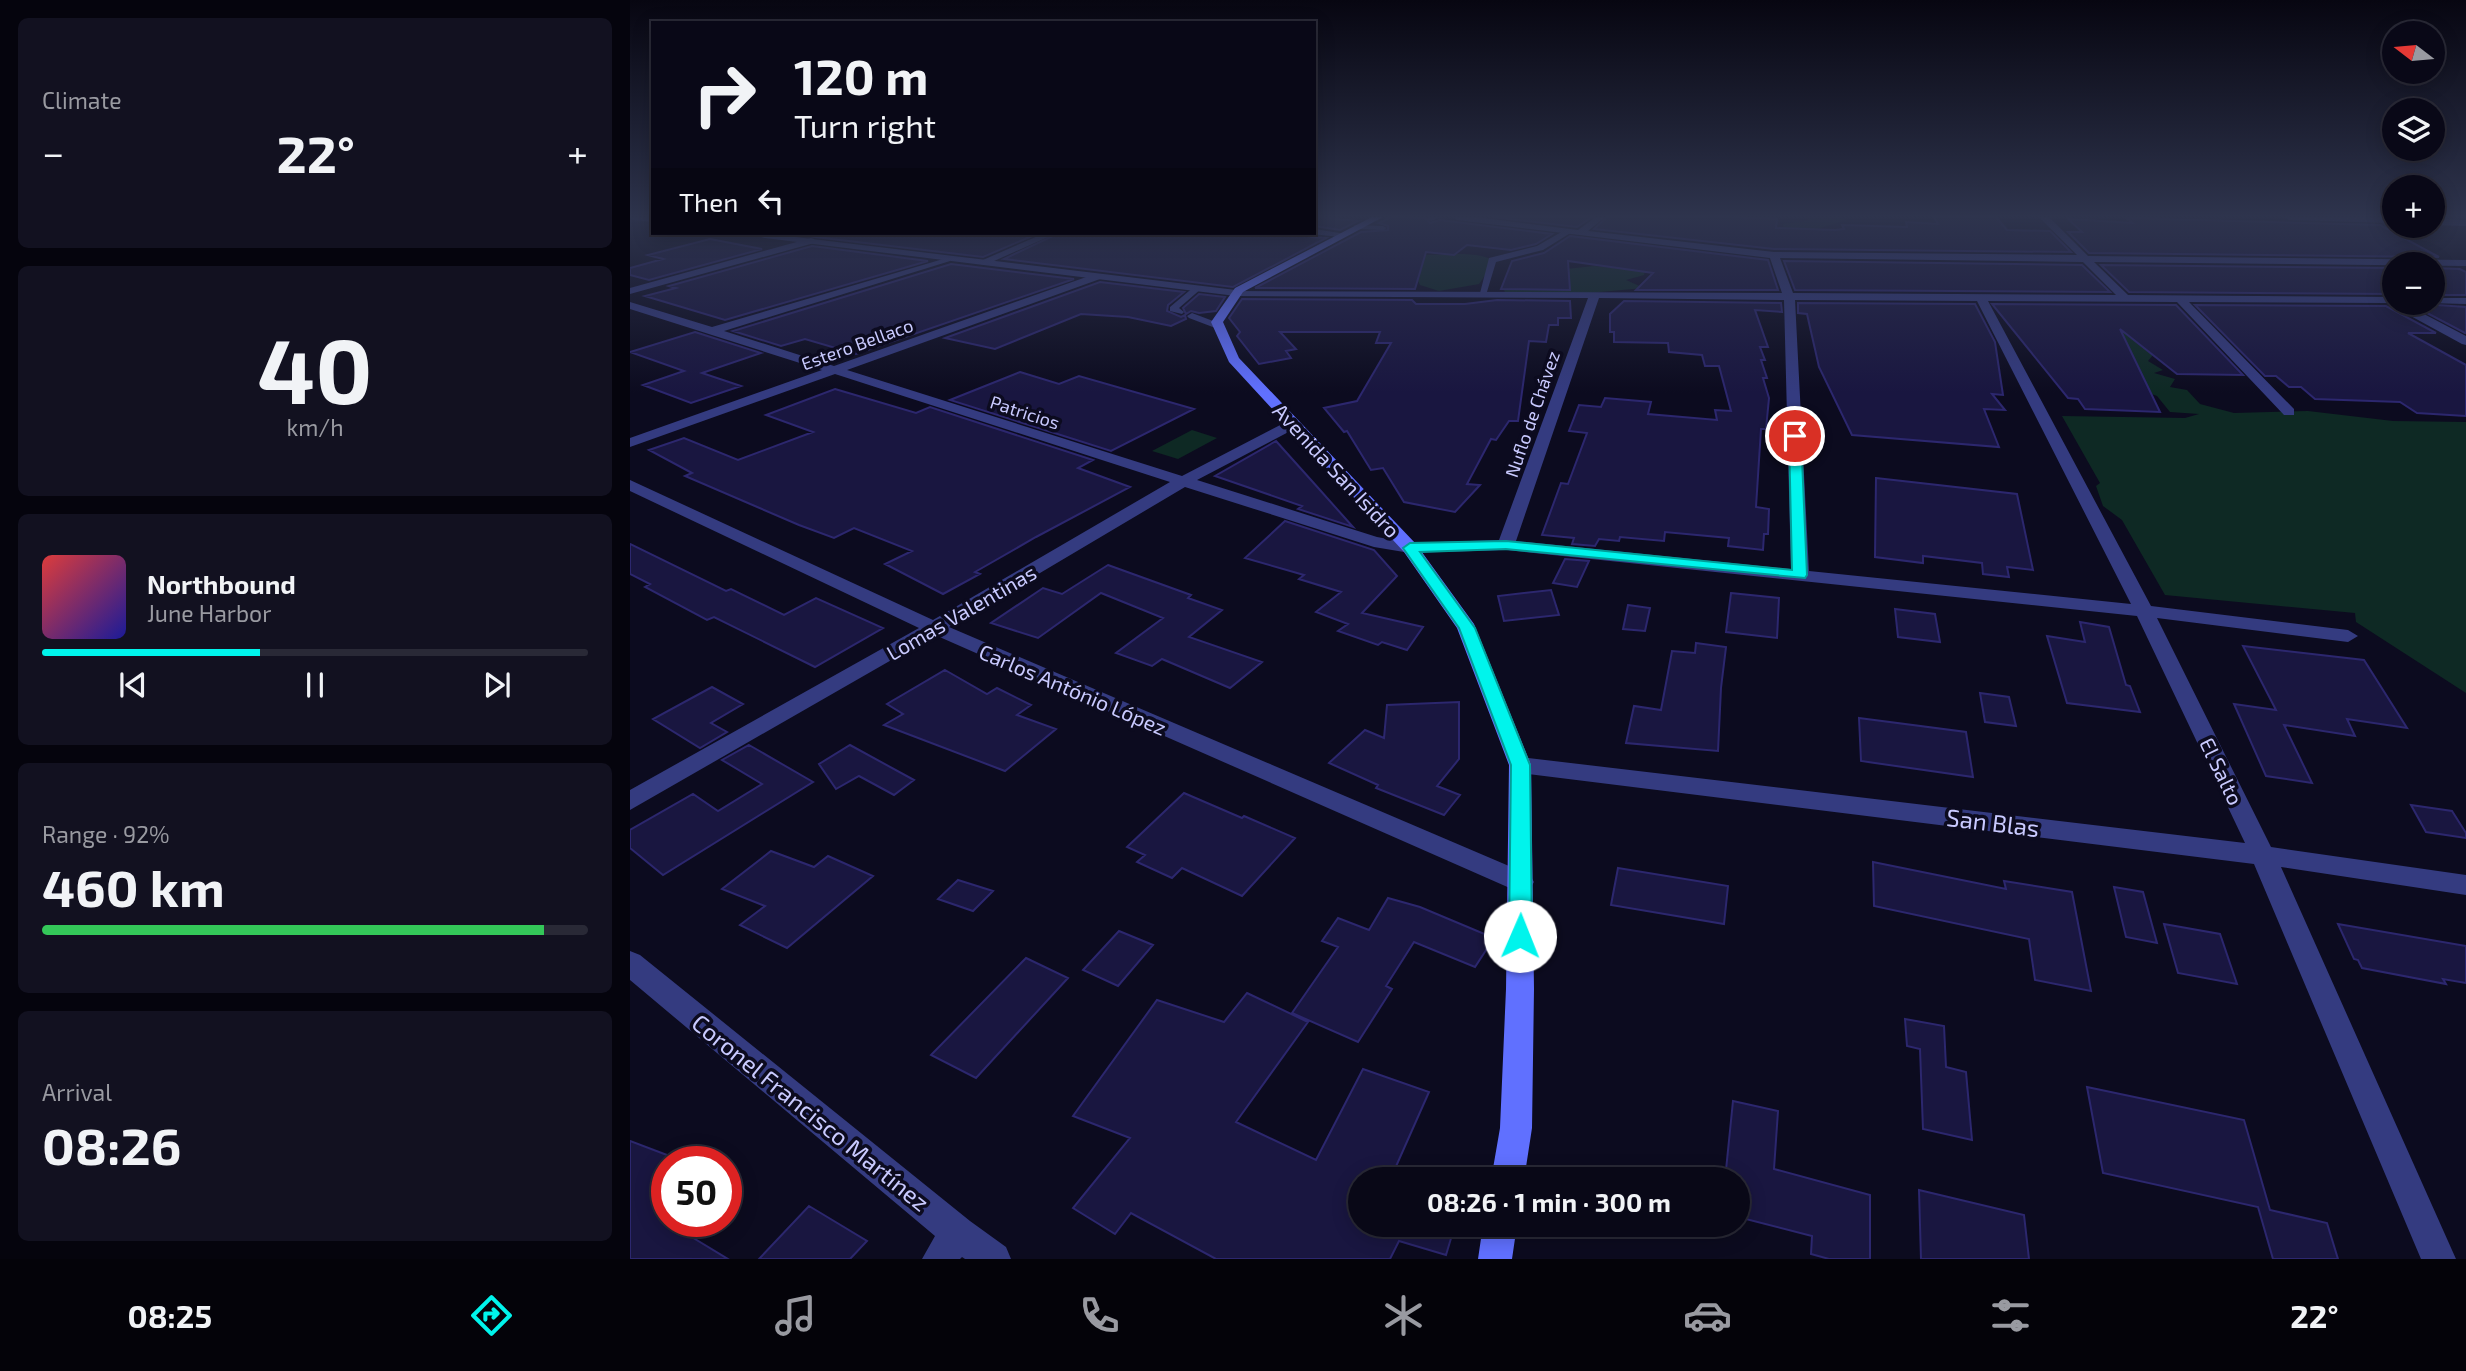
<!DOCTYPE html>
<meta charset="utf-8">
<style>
:root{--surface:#090817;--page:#121120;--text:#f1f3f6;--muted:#999aa1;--line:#292936;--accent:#00f4ec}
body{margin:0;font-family:"Exo 2",sans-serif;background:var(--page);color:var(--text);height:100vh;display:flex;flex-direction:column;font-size:26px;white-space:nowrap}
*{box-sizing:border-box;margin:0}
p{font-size:23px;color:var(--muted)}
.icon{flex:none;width:38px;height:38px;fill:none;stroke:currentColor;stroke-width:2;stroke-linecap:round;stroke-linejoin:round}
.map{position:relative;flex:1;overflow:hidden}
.details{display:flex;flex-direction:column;gap:18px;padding:18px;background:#05040d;width:630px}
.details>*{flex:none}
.hud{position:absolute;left:21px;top:21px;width:665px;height:214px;border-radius:0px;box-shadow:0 4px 18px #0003,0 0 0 2px var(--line);background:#090817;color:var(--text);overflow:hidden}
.needle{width:46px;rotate:286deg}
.fabs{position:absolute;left:1752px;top:21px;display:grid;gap:14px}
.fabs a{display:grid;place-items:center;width:63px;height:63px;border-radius:50%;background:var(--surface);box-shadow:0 4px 18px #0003,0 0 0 2px var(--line);font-size:35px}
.speed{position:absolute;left:21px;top:1146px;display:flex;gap:14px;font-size:35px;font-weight:700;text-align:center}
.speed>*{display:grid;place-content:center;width:91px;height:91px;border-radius:50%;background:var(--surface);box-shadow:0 4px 18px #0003,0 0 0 2px var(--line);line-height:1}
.speed .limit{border:10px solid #d22;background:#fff;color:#111}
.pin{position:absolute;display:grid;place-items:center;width:60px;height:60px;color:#fff;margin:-30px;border:4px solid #fff;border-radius:50%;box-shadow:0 2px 7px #0007}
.me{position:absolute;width:77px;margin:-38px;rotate:1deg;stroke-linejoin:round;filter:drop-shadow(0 0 5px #0008)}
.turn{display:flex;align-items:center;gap:24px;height:147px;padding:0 28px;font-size:32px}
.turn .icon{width:91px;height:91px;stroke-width:2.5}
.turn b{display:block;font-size:49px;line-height:60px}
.then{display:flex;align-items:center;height:66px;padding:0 28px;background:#0003;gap:14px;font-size:26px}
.big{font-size:52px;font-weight:700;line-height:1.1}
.details .card{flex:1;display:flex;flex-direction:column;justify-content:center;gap:10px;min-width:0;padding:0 24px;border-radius:10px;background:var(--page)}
.details .dial{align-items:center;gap:0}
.dial b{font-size:91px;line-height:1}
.song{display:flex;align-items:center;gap:21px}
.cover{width:84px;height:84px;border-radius:10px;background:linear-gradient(135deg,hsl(0 70% 55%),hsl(240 70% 35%))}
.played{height:7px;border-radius:4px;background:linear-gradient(90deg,var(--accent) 40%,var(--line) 40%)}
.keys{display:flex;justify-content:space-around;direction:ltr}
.heat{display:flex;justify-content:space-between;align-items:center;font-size:38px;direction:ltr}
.charge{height:10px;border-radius:5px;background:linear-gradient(90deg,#34c759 92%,var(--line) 0)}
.trip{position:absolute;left:718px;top:1167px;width:402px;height:70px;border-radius:35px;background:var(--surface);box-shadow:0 4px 18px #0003,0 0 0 2px var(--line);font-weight:700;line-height:70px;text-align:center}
.menu{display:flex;height:112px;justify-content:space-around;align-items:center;background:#040309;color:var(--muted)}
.menu .icon{width:49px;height:49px}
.menu .current{color:var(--accent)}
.menu b{font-size:32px;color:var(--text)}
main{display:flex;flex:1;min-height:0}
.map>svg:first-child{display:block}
.green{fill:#0e2924}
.building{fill:#191640;stroke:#2c276e;stroke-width:2}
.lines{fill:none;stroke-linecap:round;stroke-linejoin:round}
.service{fill:#343b80;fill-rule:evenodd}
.minor{fill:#343b80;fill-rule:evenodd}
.tertiary{fill:#343b80;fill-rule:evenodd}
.secondary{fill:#6070ff;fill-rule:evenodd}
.route{fill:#00f4ec;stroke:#009f99;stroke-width:2}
.labels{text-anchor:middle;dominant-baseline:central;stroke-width:7;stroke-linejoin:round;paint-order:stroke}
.far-street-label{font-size:18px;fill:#c9caff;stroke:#0c0b1f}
.street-label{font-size:21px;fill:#c9caff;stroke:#0c0b1f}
.near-street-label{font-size:24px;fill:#c9caff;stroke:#0c0b1f}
</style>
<main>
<section class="details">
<div class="card"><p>Climate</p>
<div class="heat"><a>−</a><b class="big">22°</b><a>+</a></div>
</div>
<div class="card dial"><b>40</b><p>km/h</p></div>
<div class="card">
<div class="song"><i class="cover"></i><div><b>Northbound</b><p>June Harbor</p></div></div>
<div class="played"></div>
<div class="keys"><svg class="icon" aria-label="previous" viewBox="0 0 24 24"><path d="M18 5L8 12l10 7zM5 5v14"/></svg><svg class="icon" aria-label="pause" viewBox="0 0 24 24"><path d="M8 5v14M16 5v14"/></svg><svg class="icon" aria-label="next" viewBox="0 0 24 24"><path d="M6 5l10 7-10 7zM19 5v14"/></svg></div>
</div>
<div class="card"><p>Range · 92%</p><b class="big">460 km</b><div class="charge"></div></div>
<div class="card"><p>Arrival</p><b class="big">08:26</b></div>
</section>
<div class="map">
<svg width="1836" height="1259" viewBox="0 0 1836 1259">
<rect width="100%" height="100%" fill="#0c0b1f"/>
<!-- green -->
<path class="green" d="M1175,217h33l8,3 -29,9h-33l-1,-5 23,-3 2,-1z
M777,254c27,4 64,-6 88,7l-16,23 -40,7 -19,-6 -2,-4 2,-5 -9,-3z
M964,266l51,5 -1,4 -18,5 18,8 -88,8 -51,-4 -2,-4 63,-19z
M1489,325l34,30 -5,6 15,9 -9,3 21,6 -5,8 17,3 13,14 34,9 74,-2 85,10 73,1v271l-110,-71 -1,-9 -190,-18 -43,-75 -19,-14 -7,-20 4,-3 -38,-67 123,2 14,-4 -29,-2 -13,-16 -47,-17z
M562,430l25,8 -39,21 -26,-8z"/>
<!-- building -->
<path class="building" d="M684,217l44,4 -18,9 -26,-4z
M761,217l34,1 5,5 10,-3 112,14 -16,10 -25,6 -44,-5 -13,10 -28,-3 -11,37 -160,-1 106,-56 27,-2v-4l-9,-3z
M863,217h99l-15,10z
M977,217h123l47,2 -1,9 59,2 9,-1 -2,-4 65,2 -1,-5 32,2 -4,-7h62l11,13 43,1 21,21 -297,-3 -180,-20z
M1496,218l254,7 59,32 -350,-4 -21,-21h14l-14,-13 65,4z
M180,233h229l-56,24 -168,-20 -5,-1z
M429,233h250l2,4 15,1 -93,49 -229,-28z
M940,236l198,24 10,30h-142l17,-17 -85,-12 2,29 -69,-1 11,-28 32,-8z
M80,239l52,10 -113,31 -19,-5v-7l33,-9 -15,-4z
M182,246l116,15 -203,59 -80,-24 31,-8 -7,-2z
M1154,261l298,4 28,27 -315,-2z
M321,264l123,15 -218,75 -51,-15 -24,7 -48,-15z
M1471,265l293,3v26l-265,-2z
M1802,268l28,1 6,3v23h-34z
M470,282l84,10 -16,13 -1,6 14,6 4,-2 1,4 -15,7 -43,-9 -47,-3 -86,35 -50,-11z
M569,294l26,3 -9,14 -17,2 -8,-2 -5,3 -3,-6z
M612,299l170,1 4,4h49l32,-4 73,1 1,17h-13v7h-9l-3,17 -17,-1 -11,80h-9l-13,19 -5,-1 -24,45 13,1 -25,27 -51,-10 -21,-34 -12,2 -24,-39 -3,1 -20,-24 33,-7 34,-58h-15l4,-11h-100l16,17 -10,2 5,7 -32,6 -22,-28 3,-4 -11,-14z
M994,301l157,2 1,9 -27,-2 13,37h-8l5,13h-4l6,18h-4l6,20 -3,31h-5l-5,78 13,2 -1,25h-4l-1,16 -35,-4 1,-8 -64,-6 -1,9 -44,-4 -1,4 -20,-2 -4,7 -23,-2 2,-6 -32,-3 19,-52 7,1 19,-51 -18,-2 10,-26 22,2 4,-9 46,4 -3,12 69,6 -2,-10 16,1 -12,-45h-14l-3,-11 -33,-3 -1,-9 -54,-1v-10h-4v-18z
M1168,303l177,1 20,38 8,53 -11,-1 13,16 -21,-1 15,38 -147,-12 -33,-68 -12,-53 -9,-1z
M1778,303l58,4v26h-1z
M1362,304l184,1 67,70 -66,-1 -57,-45 40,83 -75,-3 -7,-10 -10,-1z
M1565,305l191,1 50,27h-28l58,32v51l-49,-3 -17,-11 -85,-3 -14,-12h-12l-13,-11h-11z
M65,332l66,21 -59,20 39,13 -50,17 -48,-18 41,-14 -54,-19z
M390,372l39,12 20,-8 115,33 -83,42 -161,-51z
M205,389l81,24 14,-6 163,53 -15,8 52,19 -94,50 -61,35 5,2 -37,20 -58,-30 27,-13 -58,-23 -20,10 -35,-13 -114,-49 7,-3 -43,-23 35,-12 54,22 75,-28 -47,-17z
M646,441l44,49 33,37 -55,-18 4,-3 -87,-30z
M1246,478l141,16 16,76 -26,-3 2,10 -26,-3 -1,-11 -59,-7v7l-48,-6z
M655,521l89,29 23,26 -35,37 61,14 -16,23 -25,-8 -4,3 -40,-14 10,-7 -32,-12 25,-20 -42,-13 5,-4 -59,-17z
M0,544l96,47 5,-2 53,26 32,-17 67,30 -68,39 -101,-50 -7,3 -62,-33 5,-3 -20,-10z
M935,559l24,2 -12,26 -24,-4z
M478,565l83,30 -3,3 34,12 -33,27 73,25 -32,26 -68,-29 -10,7 -36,-13 47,-35 -62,-25 -63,45 -47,-15 52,-35 19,6z
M921,590l8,25 -55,6 -6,-25z
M1101,593l48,5 -2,40 -51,-6z
M998,605l22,3 -5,23 -22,-2z
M1265,609l40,5 5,28 -42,-5z
M1450,622l29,5 17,58 4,1 10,26 -73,-9 -20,-67 38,6z
M1066,643l30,4 -5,41 -3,63 -92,-8 8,-37 27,4 11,-59 23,2z
M1613,646l121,14 43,68 -60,-9 8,17 -71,-11 28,58 -46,-7 -32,-72 42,6z
M315,670l42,24 10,-6 34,17 -14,10 39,14 -51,42 -121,-46 19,-11 -16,-10z
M82,687l31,17 -32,19 16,9 -27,16 -47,-29z
M1350,693l29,4 7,29 -31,-4z
M829,702v57l-22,27 23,9 -16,20 -68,-27 2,-3 -49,-22 36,-33 19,8 3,-33z
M1229,718l107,14 7,45 -112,-16z
M119,745l64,37 -150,93 -33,-27v-18l63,-36 25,17 44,-27 -40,-24z
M220,745l64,35 -20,15 -35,-19 -23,13 -17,-25z
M554,793l58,25 2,-2 51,22 -53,58 -60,-28 -10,10 -35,-16 8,-7 -18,-8z
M1781,805l41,6 14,22v5l-40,-6z
M141,851l43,16 14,-11 45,20 -86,72 -47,-23 25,-19 -43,-17z
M1243,862l133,27 -2,-8 68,11 19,99 -56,-11 -6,-41 -155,-33z
M988,868l110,18 -4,38 -113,-19z
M328,880l35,11 -20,20 -35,-12z
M1484,887l29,5 14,51 -31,-6z
M758,898l32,9 74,31 -19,29 -61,-25 -28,44 6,3 -34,53 -66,-29 46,-66 -16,-6 16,-23 31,12z
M1534,924l56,10 17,50 -59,-11z
M1708,924l128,22v37l-23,-4 3,5 -84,-16 -4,-8 -4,-1z
M489,931l34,14 -35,41 -35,-16z
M396,958l42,20 -92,100 -45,-23z
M617,993l61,29 -72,100 80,38 47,-91 66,23 -39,88h-30v45h95l-9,30 -47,-14 -9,18h-174l-85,-46 -16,21 -42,-26 57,-70 -57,-22 84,-116 67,22z
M1275,1019l39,7 2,41 20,5 6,68 -49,-11 -3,-80 -13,-3z
M1457,1087l157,33 26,90 57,13 11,36h-65l-15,-52 -155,-34z
M1103,1101l45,10 -4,58 96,26v64h-41l-18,-5 1,-18 -74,-19v-37h-13z
M0,1141l37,14v67l61,37h-98z
M1289,1190l105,25 5,44h-108z
M179,1206l58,35 -17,18h-91z"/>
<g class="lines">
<!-- service -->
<path class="service" d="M801,217h9l-9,4 -4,-2z
M724,225l29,1 4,2 -4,2 -26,-1z
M935,230l7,2 -29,18 -47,12 -10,33 -7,2 10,-39 48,-12z
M565,286l7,2 -23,20 5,4 -2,2 -12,-3v-4z
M562,313l29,11 2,2 -5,3 -29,-11 -2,-2z"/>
<!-- minor -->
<path class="minor" d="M0,217h23v5l-21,-2z
M823,217h22l103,13 18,-13h9l-17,14 186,21 303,3 -38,-38h10l39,39 378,4v6l-372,-4 34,33 266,2v6h9l63,33v9l-4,-1 -75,-41 -198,-1 105,107v6h-10l-107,-113 -189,-1 163,305 197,24 10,6 -10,6 -191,-24 114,229 195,28v20l-185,-28 175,392h-35l-167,-395 -734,-91 -8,-2 -3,-6 3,-6 8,-2 725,86 -108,-227 -631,-66 -96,3 -36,-6 -189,-60 -236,140 581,248 4,7 -4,7 -9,3 -9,-3 -577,-254 -305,175v-20l289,-162 -289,-137v-11l303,140 237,-138 -335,-108 -205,73v-9l192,-68 -192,-61v-7l82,25 238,-70v4l-226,70 110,35 258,-91h8v4l-253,91 335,106 106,-55h10v6l-101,53 180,57 33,6 89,-3 89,-242 -352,-2 -5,-3 1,-2 550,2 -12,-35 -313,-38zM1150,258l303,4 33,33 -323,-2zM969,298l185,2 7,269 -275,-28zM1165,300l182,1 154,303 -322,-33z
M1654,217h110v6l-105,-3z
M1802,219l34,1v6l-34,-1z
M684,229l32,5 -5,3 -30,-3 3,-1z
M116,233h21l3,2 -5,3z
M415,233h12l-72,32 -9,-2z
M181,238l3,1v4l-184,51v-6z
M1802,298h34v6l-38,-1h4z
M0,951l10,4 330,266 36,26 5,12h-46l-3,-2 -2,2h-38l13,-23 -305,-256z"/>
<!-- tertiary -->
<path class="tertiary" d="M132,233l474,57 5,3 -5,3 -471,-58 -5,-3z"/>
<!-- secondary -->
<path class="secondary" d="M742,217h11l-140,75 -20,30 16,36 177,186 58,80 57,141 3,224 -2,139 -8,52h-33l9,-52 6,-139 3,-224 -52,-137 -53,-76 -175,-190 -18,-40 24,-34z
M853,1225h34l-5,34h-34z"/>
</g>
<!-- sky -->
<linearGradient id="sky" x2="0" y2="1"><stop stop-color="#070611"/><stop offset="0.55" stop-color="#2e344d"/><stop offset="1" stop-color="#2e344d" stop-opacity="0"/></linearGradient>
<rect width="1836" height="393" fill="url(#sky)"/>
<!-- route -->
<path class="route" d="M1165,433l6,3 6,139 -2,3 -299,-29 -86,3 55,76 55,137 2,171 -4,6 -8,3 -7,-3 -4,-6 2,-171 -52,-137 -56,-80 7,-5 96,-2 286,29 -3,-134z"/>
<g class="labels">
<!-- far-street labels -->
<g class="far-street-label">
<text transform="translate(227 344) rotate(-20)">Estero Bellaco</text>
<text transform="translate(395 412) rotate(18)">Patricios</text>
<text transform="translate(902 414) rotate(-71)">Nuflo de Chávez</text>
</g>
<!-- street labels -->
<g class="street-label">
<text transform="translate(707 470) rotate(47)">Avenida San Isidro</text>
<text transform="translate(331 612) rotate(-30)">Lomas Valentinas</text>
<text transform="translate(443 689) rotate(23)">Carlos António López</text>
<text transform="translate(1592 771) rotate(64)">El Salto</text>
</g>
<!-- near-street labels -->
<g class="near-street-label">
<text transform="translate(1363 822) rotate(7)">San Blas</text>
<text transform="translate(181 1112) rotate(39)">Coronel Francisco Martínez</text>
</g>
</g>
</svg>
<div class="fabs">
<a><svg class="needle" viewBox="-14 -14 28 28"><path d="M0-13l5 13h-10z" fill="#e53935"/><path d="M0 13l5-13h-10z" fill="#999aa1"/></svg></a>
<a><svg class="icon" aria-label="layers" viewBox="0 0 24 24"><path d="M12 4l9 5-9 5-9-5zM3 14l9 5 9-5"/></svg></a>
<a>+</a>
<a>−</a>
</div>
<div class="speed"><div class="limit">50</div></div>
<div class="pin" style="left:1165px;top:436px;background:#d93025"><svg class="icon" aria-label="arrive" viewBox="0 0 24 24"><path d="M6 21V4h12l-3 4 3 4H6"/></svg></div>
<svg class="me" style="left:890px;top:936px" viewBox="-20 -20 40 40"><circle r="19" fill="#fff"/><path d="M0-13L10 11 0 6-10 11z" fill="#00f4ec"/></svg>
<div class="trip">08:26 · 1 min · 300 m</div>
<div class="hud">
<div class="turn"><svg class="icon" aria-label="right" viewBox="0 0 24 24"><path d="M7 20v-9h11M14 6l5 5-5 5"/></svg><div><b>120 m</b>Turn right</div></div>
<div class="then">Then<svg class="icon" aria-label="left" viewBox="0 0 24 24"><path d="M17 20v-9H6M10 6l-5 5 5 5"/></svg></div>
</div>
</div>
</main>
<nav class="menu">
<b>08:25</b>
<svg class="icon current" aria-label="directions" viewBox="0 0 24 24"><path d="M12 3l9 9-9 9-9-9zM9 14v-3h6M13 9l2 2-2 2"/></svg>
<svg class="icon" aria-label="music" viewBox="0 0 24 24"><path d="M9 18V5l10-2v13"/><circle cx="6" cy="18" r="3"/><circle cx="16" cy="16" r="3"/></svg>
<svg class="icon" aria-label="phone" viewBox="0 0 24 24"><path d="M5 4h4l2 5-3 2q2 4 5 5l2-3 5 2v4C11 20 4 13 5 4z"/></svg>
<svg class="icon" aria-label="climate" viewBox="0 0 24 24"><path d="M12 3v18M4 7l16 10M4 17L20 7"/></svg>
<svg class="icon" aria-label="car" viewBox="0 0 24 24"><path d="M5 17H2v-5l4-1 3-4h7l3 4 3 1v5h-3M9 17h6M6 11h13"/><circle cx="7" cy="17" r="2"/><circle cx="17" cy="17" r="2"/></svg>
<svg class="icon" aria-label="filters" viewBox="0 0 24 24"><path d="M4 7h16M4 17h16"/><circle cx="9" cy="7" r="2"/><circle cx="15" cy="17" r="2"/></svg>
<b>22°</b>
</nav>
